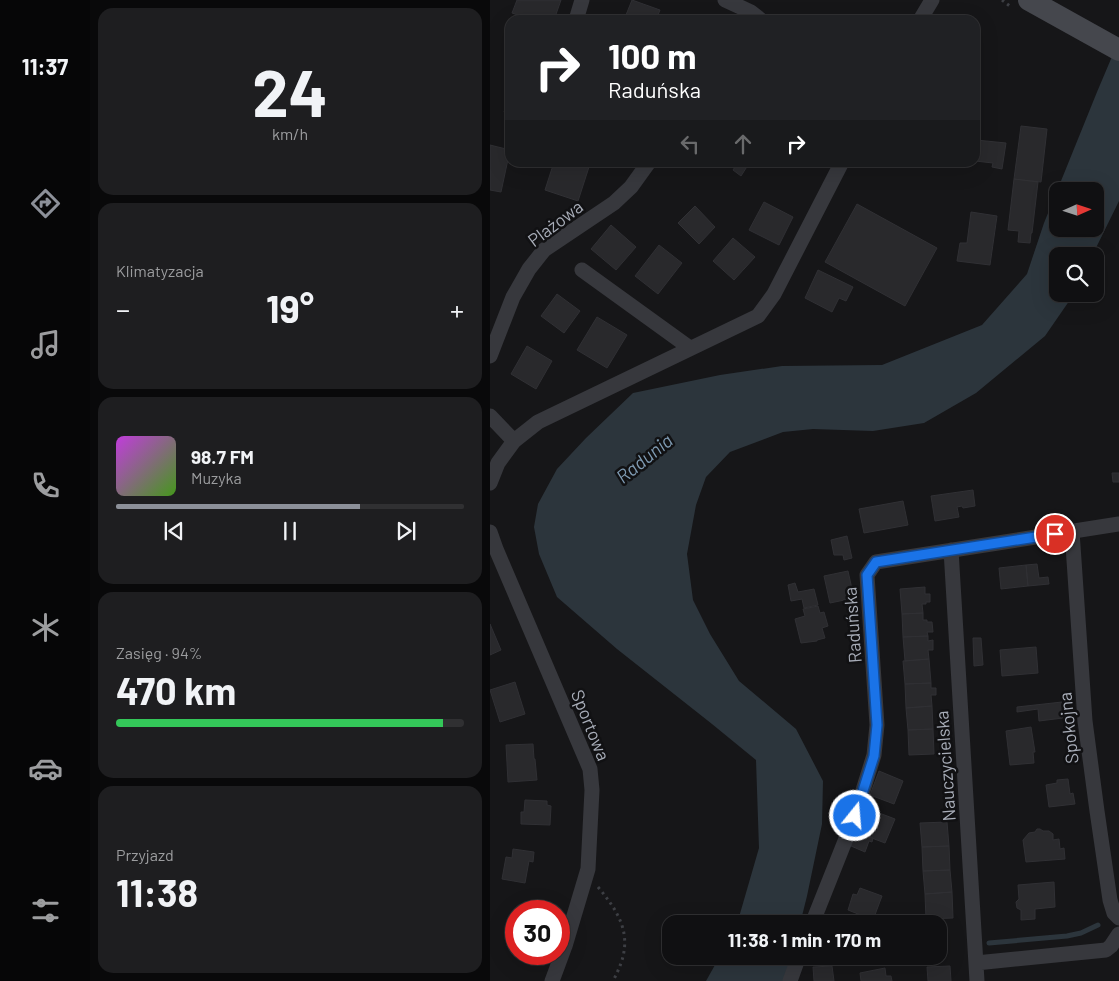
<!DOCTYPE html>
<html lang="pl">
<meta charset="utf-8">
<style>
:root{--surface:#101012;--page:#1e1e20;--text:#f1f3f6;--muted:#9c9d9f;--line:#303032;--accent:#8c9099}
body{margin:0;font-family:Barlow,sans-serif;background:var(--page);color:var(--text);height:100vh;display:flex;flex-direction:column;font-size:19px;white-space:nowrap}
*{box-sizing:border-box;margin:0}
p{font-size:16px;color:var(--muted)}
.icon{flex:none;width:28px;height:28px;fill:none;stroke:currentColor;stroke-width:2;stroke-linecap:round;stroke-linejoin:round}
.map{position:relative;flex:1;overflow:hidden}
.side{display:flex;flex-direction:column;gap:8px;padding:8px;background:#09090a;width:400px}
.side>*{flex:none}
.hud{position:absolute;left:15px;top:15px;width:475px;height:152px;border-radius:15px;box-shadow:0 5px 20px #0002,0 0 0 1px var(--line);background:#202124;color:#fff;overflow:hidden}
.needle{width:32px;rotate:87deg}
.fabs{position:absolute;left:559px;top:182px;display:grid;gap:10px}
.fabs a{display:grid;place-items:center;width:55px;height:55px;border-radius:10px;background:var(--surface);box-shadow:0 5px 20px #0002,0 0 0 1px var(--line);font-size:25px}
.speed{position:absolute;left:15px;top:900px;display:flex;gap:10px;font-size:25px;font-weight:700;text-align:center}
.speed>*{display:grid;place-content:center;width:65px;height:65px;border-radius:50%;background:var(--surface);box-shadow:0 5px 20px #0002,0 0 0 1px var(--line);line-height:1}
.speed .limit{border:8px solid #d22;background:#fff;color:#111}
.pin{position:absolute;display:grid;place-items:center;width:42px;height:42px;color:#fff;margin:-21px;border:2px solid #fff;border-radius:50%;box-shadow:0 1px 5px #0007}
.me{position:absolute;width:55px;margin:-28px;rotate:17deg;stroke-linejoin:round;filter:drop-shadow(0 0 4px #0008)}
.turn{display:flex;align-items:center;gap:18px;height:105px;padding:0 20px;font-size:22px}
.turn .icon{width:65px;height:65px;stroke-width:2.5}
.turn b{display:block;font-size:35px;line-height:42px}
.lanes{display:flex;align-items:center;height:48px;padding:0 20px;background:#0003;justify-content:center;gap:25px;direction:ltr}
.lanes .off{opacity:.35}
.big{font-size:38px;font-weight:700;line-height:1.1}
.side .widget{flex:1;display:flex;flex-direction:column;justify-content:center;gap:8px;min-width:0;padding:0 18px;border-radius:15px;background:var(--page)}
.side .dial{align-items:center;gap:0}
.dial b{font-size:65px;line-height:1}
.song{display:flex;align-items:center;gap:15px}
.cover{width:60px;height:60px;border-radius:8px;background:linear-gradient(135deg,hsl(290 70% 55%),hsl(100 70% 35%))}
.played{height:5px;border-radius:2px;background:linear-gradient(90deg,var(--accent) 70%,var(--line) 70%)}
.keys{display:flex;justify-content:space-around;direction:ltr}
.heat{display:flex;justify-content:space-between;align-items:center;font-size:28px;direction:ltr}
.charge{height:8px;border-radius:4px;background:linear-gradient(90deg,#34c759 94%,var(--line) 0)}
.trip{position:absolute;left:172px;top:915px;width:285px;height:50px;border-radius:15px;background:var(--surface);box-shadow:0 5px 20px #0002,0 0 0 1px var(--line);font-weight:700;line-height:50px;text-align:center}
main{display:flex;flex:1;min-height:0}
.tab-bar{display:flex;flex-direction:column;width:90px;justify-content:space-around;align-items:center;background:#060607;color:var(--muted)}
.tab-bar .icon{width:35px;height:35px}
.tab-bar .selected{color:var(--accent)}
.tab-bar b{font-size:22px;color:var(--text)}
.map>svg:first-child{display:block}
.water{fill:#2c353c;fill-rule:evenodd}
.lines{fill:none;stroke-linecap:round;stroke-linejoin:round}
.stream{stroke:#2c353c;stroke-width:5}
.building{fill:#29292c;stroke:#303034}
.path{stroke:#3d3f44;stroke-width:3;stroke-dasharray:2.5 4;stroke-linecap:butt}
.minor{stroke:#37383d;stroke-width:15}
.secondary{stroke:#45474d;stroke-width:22}
.route-casing{stroke:#114b97;stroke-width:12}
.route{stroke:#1a73e8;stroke-width:9}
.labels{text-anchor:middle;dominant-baseline:central;stroke-width:5;stroke-linejoin:round;paint-order:stroke}
.street-label{font-size:18px;fill:#a8adb8;stroke:#111113}
.water-label{font-size:19px;font-style:italic;fill:#7f9bb3;stroke:#111113}
</style>
<main>
<nav class="tab-bar">
<b>11:37</b>
<svg class="icon selected" aria-label="directions" viewBox="0 0 24 24"><path d="M12 3l9 9-9 9-9-9zM9 14v-3h6M13 9l2 2-2 2"/></svg>
<svg class="icon" aria-label="music" viewBox="0 0 24 24"><path d="M9 18V5l10-2v13"/><circle cx="6" cy="18" r="3"/><circle cx="16" cy="16" r="3"/></svg>
<svg class="icon" aria-label="phone" viewBox="0 0 24 24"><path d="M5 4h4l2 5-3 2q2 4 5 5l2-3 5 2v4C11 20 4 13 5 4z"/></svg>
<svg class="icon" aria-label="climate" viewBox="0 0 24 24"><path d="M12 3v18M4 7l16 10M4 17L20 7"/></svg>
<svg class="icon" aria-label="car" viewBox="0 0 24 24"><path d="M5 17H2v-5l4-1 3-4h7l3 4 3 1v5h-3M9 17h6M6 11h13"/><circle cx="7" cy="17" r="2"/><circle cx="17" cy="17" r="2"/></svg>
<svg class="icon" aria-label="filters" viewBox="0 0 24 24"><path d="M4 7h16M4 17h16"/><circle cx="9" cy="7" r="2"/><circle cx="15" cy="17" r="2"/></svg>
</nav>
<section class="side">
<div class="widget dial"><b>24</b><p>km/h</p></div>
<div class="widget"><p>Klimatyzacja</p>
<div class="heat"><a>−</a><b class="big">19°</b><a>+</a></div>
</div>
<div class="widget">
<div class="song"><i class="cover"></i><div><b>98.7 FM</b><p>Muzyka</p></div></div>
<div class="played"></div>
<div class="keys"><svg class="icon" aria-label="previous" viewBox="0 0 24 24"><path d="M18 5L8 12l10 7zM5 5v14"/></svg><svg class="icon" aria-label="pause" viewBox="0 0 24 24"><path d="M8 5v14M16 5v14"/></svg><svg class="icon" aria-label="next" viewBox="0 0 24 24"><path d="M6 5l10 7-10 7zM19 5v14"/></svg></div>
</div>
<div class="widget"><p>Zasięg · 94%</p><b class="big">470 km</b><div class="charge"></div></div>
<div class="widget"><p>Przyjazd</p><b class="big">11:38</b></div>
</section>
<div class="map">
<svg width="629" height="981" viewBox="0 0 629 981">
<rect width="100%" height="100%" fill="#161618"/>
<!-- water -->
<path class="water" d="M629,40v161l-27,55h-34v38h16l-29,42 -69,57 -52,30 -51,8 -60,-2 -30,3 -53,20 -24,25 -10,28 -9,49 6,46 17,34 29,47 57,48 27,52 -1,43 -15,72 -7,28h-63l22,-76 -3,-88 -44,-36 -95,-75 -60,-52 -18,-43 -5,-27 4,-23 19,-35 29,-31 47,-45 87,-18 62,-9 100,-1 100,-40 45,-51 17,-51 53,-131zM568,191h37v38h-37z
M230,956h71l-7,25h-78z"/>
<g class="lines">
<!-- stream -->
<path class="stream" d="M499,943l78,-7 14,-3 17,-8"/>
</g>
<!-- building -->
<path class="building" d="M27,0h44l-7,20h-23l-19,-7z
M142,0l28,10 -4,10h-32z
M20,97v18l-6,-3z
M531,126l26,3 -6,53 -27,-3z
M485,134l2,1 -1,5 30,3 -4,26 -10,-2 1,-4 -18,-2z
M0,145l20,5 -9,42 -11,-2z
M64,162h21l14,5 -11,34 -33,-11z
M248,162h5l5,3 -7,11 -8,-6z
M524,179l24,3 -6,51h-1l-1,10 -12,-1 1,-11 -11,-1z
M274,202l29,15 -14,28 -30,-15z
M367,204l80,44 -32,58 -80,-44z
M205,206l20,21 -16,17 -21,-21z
M481,212l26,4 -7,49 -33,-4 3,-18h7z
M121,225l25,22 -20,23 -25,-21z
M243,238l22,19 -21,23 -21,-19z
M169,245l23,18 -24,31 -23,-18z
M328,270l35,17 -7,14 -7,-3 -7,14 -27,-14z
M67,294l23,17 -16,22 -23,-17z
M107,317l30,18 -20,33 -30,-18z
M37,346l25,15 -16,28 -25,-15z
M622,473h7v9h-6z
M483,490l2,16 -12,2 -1,-2 -5,1 2,10 -24,4 -4,-25z
M413,501l5,24 -44,8 -5,-24z
M357,536l5,22 -8,2 -1,-5h-9l-3,-15z
M547,564l2,14 9,-1 1,7 -21,2 -2,-21z
M536,565l2,21 -27,3 -2,-21z
M358,571l6,27 -24,5 -6,-27z
M305,583l3,9 16,-3 4,16 -14,3 -2,-9 -11,2 -3,-16z
M435,587v7h5v8h-4v2h-4l1,9 -21,1 -2,-25z
M328,606l2,7 4,-1 4,14 -6,2 3,10 -8,2v1l-16,2 -6,-24 10,-3 -2,-7z
M433,613v7h4v2h5l1,10h-6l1,4 -25,1 -1,-23z
M0,624l11,26 -11,5z
M438,636v5l5,-1v10h-5l1,9 -24,2 -2,-24z
M483,638h8l2,27 -9,1z
M546,647l2,26 -36,3 -2,-26z
M439,659l2,24 -26,1 -2,-23z
M25,682l10,32 -25,8 -10,-32z
M441,683v5h5v7h-5l1,11 -26,2 -1,-24z
M572,702l1,16 -24,3 -1,-12 -21,3v-5z
M442,706l1,23 -25,1 -2,-22z
M541,727l4,25h-2l1,11 -24,2 -4,-34z
M443,729l1,25 -25,1 -1,-25z
M43,744l1,15h1l2,21 -29,2 -2,-37z
M389,771l24,10 -9,23 -24,-9z
M578,779l2,15 3,-1 2,11 -26,3 -3,-22 11,-2v-3z
M35,800l22,1v4l4,1 -1,19 -29,-1v-12h3z
M376,808l29,11 -10,24 -29,-11z
M457,822l2,24 -27,1 -2,-24z
M547,829h3l3,2h6l4,3v6l6,-1 1,10 4,-1 1,11 -39,3 -3,-22 6,-7 6,-1z
M366,832l17,6 -1,4 -3,-1 -4,11 -14,-6z
M459,846l1,24 -27,1 -1,-24z
M23,849l21,3 -1,10 -4,-1 -4,22 -23,-4 4,-22 6,1z
M460,870l2,22 -27,2 -2,-23z
M564,882l1,25 -20,2v10l-14,1v-10l-4,-2 -1,-6 3,-3 -1,-14z
M370,888l22,8 -9,24 -25,-10 5,-16 4,1z
M462,892l1,26 -27,1 -1,-25z
M342,966l2,15h-20l-1,-14z
M460,966l1,15h-23l-1,-14z
M395,968l1,8h5l1,5h-31l-1,-8z"/>
<g class="lines">
<!-- path -->
<path class="path" d="M512,0l9,7
M108,887c19,23 34,45 23,76 -2,6 -5,12 -8,18"/>
<!-- minor -->
<path class="minor" d="M235,0l26,12 10,8
M86,20l6,-20
M430,20l12,-20
M92,270l108,78
M0,356l23,-59 16,-28 15,-19 70,-47 17,-16 18,-25
M0,416l24,25
M0,483l8,-20 16,-22 24,-19 220,-106 16,-22 68,-132
M582,531l13,190 12,90 13,89 4,13 5,5
M0,532l6,17 94,220 2,21 -4,79 -23,77 -13,35
M461,550l26,431
M322,924l43,-108 19,-61 3,-30 -10,-150 9,-13 243,-38
M486,963l130,-13 5,-4 8,-12
M300,981l9,-25"/>
<!-- secondary -->
<path class="secondary" d="M539,0l90,50"/>
</g>
<g class="lines">
<defs>
<path id="route" d="M365,816l19,-60 3,-31 -10,-150 9,-13 179,-28"/>
</defs>
<!-- route casing -->
<use href="#route" class="route-casing"/>
<!-- route -->
<use href="#route" class="route"/>
</g>
<g class="labels">
<!-- street labels -->
<g class="street-label">
<text transform="translate(65 223) rotate(-37)">Plażowa</text>
<text transform="translate(362 625) rotate(-94)">Raduńska</text>
<text transform="translate(101 725) rotate(68)">Sportowa</text>
<text transform="translate(578 728) rotate(-96)">Spokojna</text>
<text transform="translate(455 766) rotate(-94)">Nauczycielska</text>
</g>
<!-- water labels -->
<g class="water-label">
<text transform="translate(154 458) rotate(-39)">Radunia</text>
</g>
</g>
</svg>
<div class="fabs">
<a><svg class="needle" viewBox="-14 -14 28 28"><path d="M0-13l5 13h-10z" fill="#e53935"/><path d="M0 13l5-13h-10z" fill="#9c9d9f"/></svg></a>
<a><svg class="icon" aria-label="search" viewBox="0 0 24 24"><circle cx="10" cy="10" r="6"/><path d="M15 15l6 6"/></svg></a>
</div>
<div class="speed"><div class="limit">30</div></div>
<div class="pin" style="left:565px;top:534px;background:#d93025"><svg class="icon" aria-label="arrive" viewBox="0 0 24 24"><path d="M6 21V4h12l-3 4 3 4H6"/></svg></div>
<svg class="me" style="left:365px;top:816px" viewBox="-20 -20 40 40"><circle r="17" fill="#1a73e8" stroke="#fff" stroke-width="3"/><path d="M0-11L8 9 0 5-8 9z" fill="#fff"/></svg>
<div class="trip">11:38 · 1 min · 170 m</div>
<div class="hud">
<div class="turn"><svg class="icon" aria-label="right" viewBox="0 0 24 24"><path d="M7 20v-9h11M14 6l5 5-5 5"/></svg><div><b>100 m</b>Raduńska</div></div>
<div class="lanes"><svg class="icon off" aria-label="left" viewBox="0 0 24 24"><path d="M17 20v-9H6M10 6l-5 5 5 5"/></svg><svg class="icon off" aria-label="ahead" viewBox="0 0 24 24"><path d="M12 20V5M6 11l6-6 6 6"/></svg><svg class="icon" aria-label="right" viewBox="0 0 24 24"><path d="M7 20v-9h11M14 6l5 5-5 5"/></svg></div>
</div>
</div>
</main>
